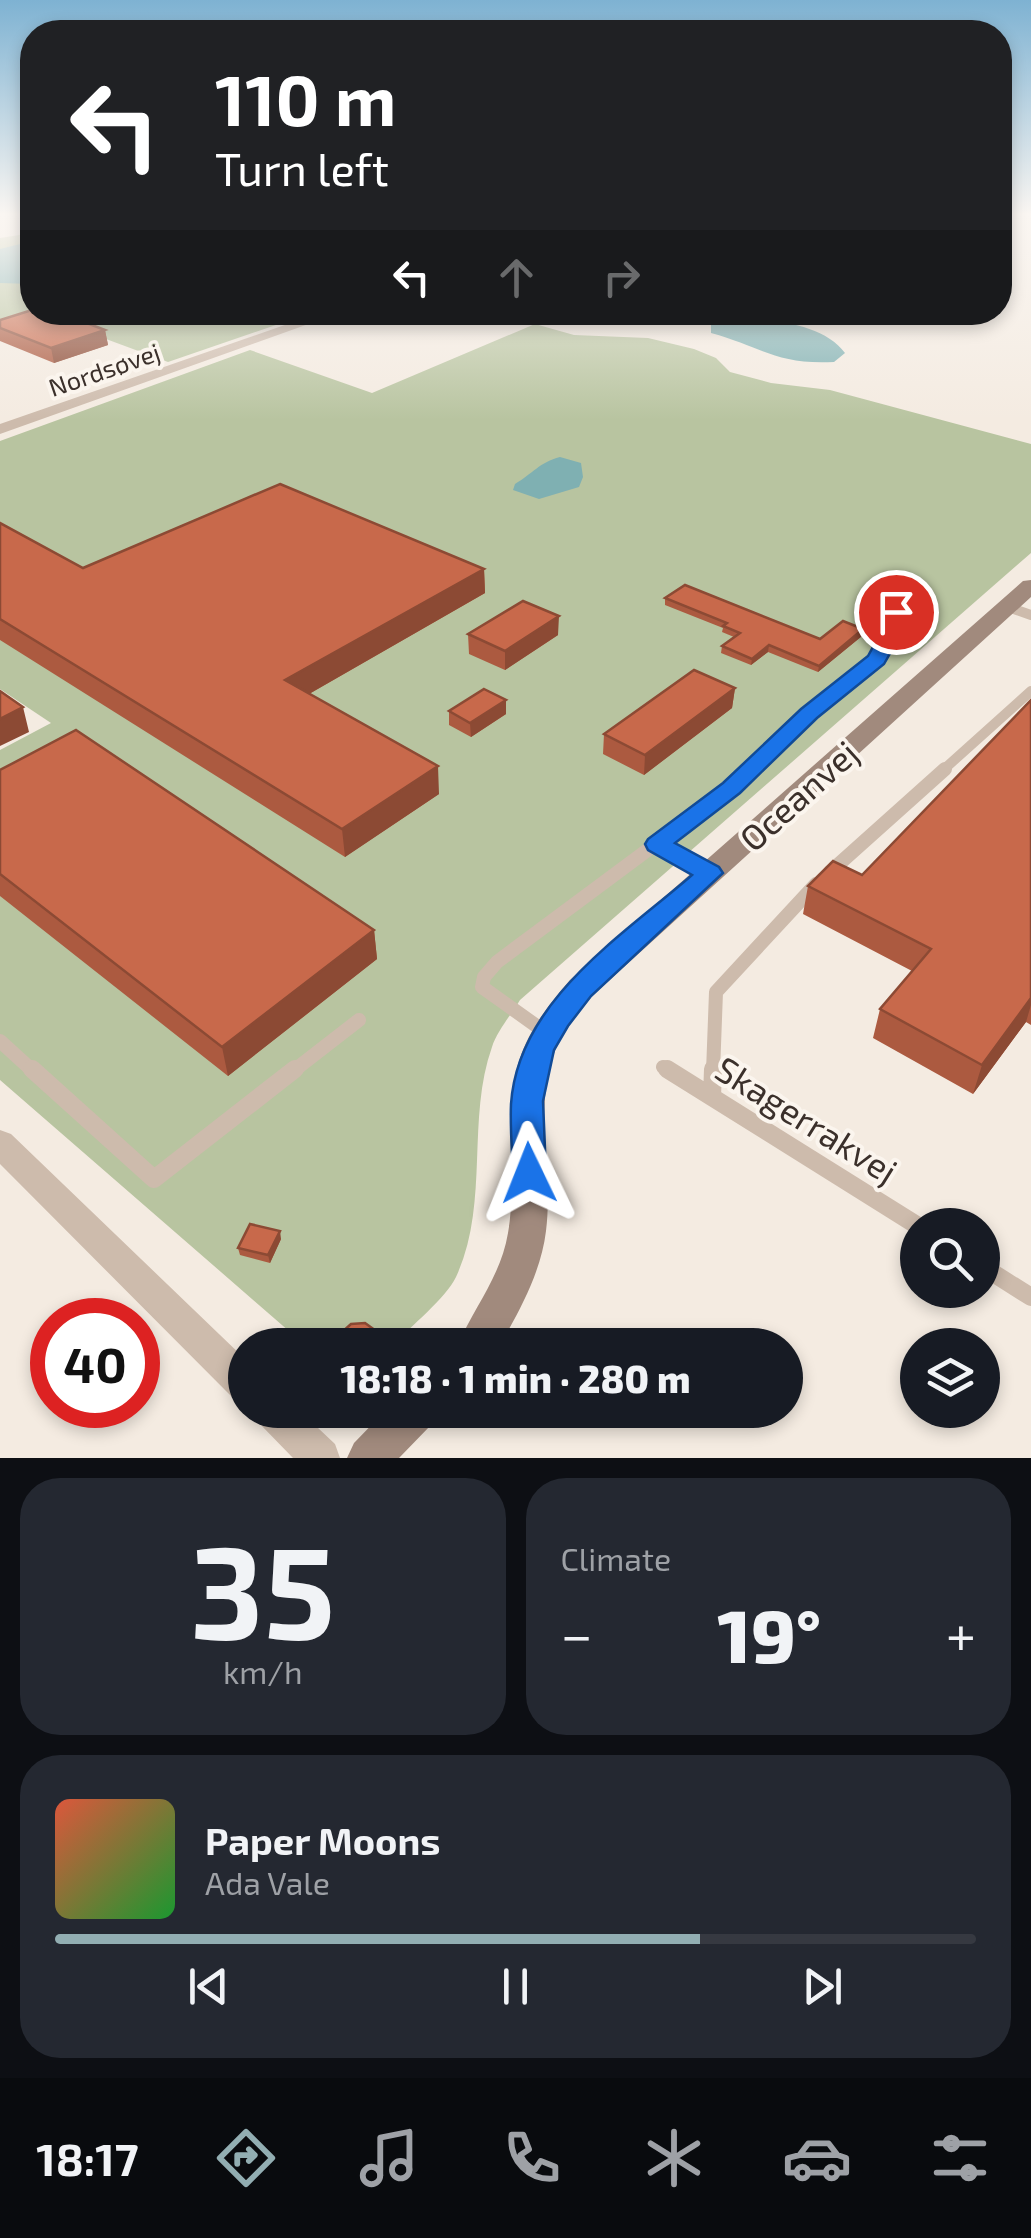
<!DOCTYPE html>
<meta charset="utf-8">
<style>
:root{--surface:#171b24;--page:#242831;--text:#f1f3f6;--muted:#9ea1a6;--line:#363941;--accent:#92aeb2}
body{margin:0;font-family:"Exo 2",sans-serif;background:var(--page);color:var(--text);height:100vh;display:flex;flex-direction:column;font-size:38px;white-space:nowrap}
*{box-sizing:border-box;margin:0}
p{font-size:32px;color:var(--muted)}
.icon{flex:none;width:55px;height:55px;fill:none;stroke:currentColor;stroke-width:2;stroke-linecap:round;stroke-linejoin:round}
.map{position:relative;height:1458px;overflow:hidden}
.panel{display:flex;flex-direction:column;gap:20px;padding:20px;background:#0d0f14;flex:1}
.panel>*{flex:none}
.banner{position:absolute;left:20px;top:20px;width:992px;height:305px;border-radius:40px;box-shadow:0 5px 15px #0003;background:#202124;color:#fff;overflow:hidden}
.tools{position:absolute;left:900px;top:1208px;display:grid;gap:20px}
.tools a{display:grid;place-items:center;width:100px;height:100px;border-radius:50%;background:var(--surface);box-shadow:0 5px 15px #0003;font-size:50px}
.speed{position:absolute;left:30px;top:1298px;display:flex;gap:20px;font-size:50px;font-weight:700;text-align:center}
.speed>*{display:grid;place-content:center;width:130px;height:130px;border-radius:50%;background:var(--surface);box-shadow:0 5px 15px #0003;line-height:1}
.speed .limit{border:15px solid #d22;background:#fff;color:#111}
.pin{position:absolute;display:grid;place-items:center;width:85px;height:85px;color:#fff;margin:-42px;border:5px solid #fff;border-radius:50%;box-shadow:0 2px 10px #0007}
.me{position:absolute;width:110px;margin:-55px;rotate:358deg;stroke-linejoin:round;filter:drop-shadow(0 0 8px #0008)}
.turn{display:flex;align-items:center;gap:35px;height:210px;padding:0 30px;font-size:45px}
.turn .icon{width:130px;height:130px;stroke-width:2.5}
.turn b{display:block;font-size:70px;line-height:85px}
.lanes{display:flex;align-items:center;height:95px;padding:0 30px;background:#0003;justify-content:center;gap:50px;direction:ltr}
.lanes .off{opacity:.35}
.big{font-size:75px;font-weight:800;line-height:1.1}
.panel .tile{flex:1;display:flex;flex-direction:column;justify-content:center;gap:15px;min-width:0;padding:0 35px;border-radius:40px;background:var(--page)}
.panel .dial{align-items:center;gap:0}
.dial b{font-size:130px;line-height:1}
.song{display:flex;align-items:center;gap:30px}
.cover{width:120px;height:120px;border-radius:15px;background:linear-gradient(135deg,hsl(10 70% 55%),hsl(130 70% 35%))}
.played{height:10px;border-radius:5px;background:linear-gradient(90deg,var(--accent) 70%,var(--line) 70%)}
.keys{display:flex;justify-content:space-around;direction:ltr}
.heat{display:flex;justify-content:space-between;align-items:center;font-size:55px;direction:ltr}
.panel .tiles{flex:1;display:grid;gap:20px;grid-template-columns:1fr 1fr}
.tile:last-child{grid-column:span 2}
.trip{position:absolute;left:228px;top:1328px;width:575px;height:100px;border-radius:50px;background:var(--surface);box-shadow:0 5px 15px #0003;font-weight:800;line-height:100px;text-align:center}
.menu{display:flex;height:160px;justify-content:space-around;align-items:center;background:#090b0e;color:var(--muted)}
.menu .icon{width:70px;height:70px}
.menu .current{color:var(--accent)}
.menu b{font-size:45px;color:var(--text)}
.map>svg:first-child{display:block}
.green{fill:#b8c4a0}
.water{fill:#7fb0b2}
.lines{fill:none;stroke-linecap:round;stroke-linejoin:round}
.lane-far2{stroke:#cdbbac;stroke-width:10}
.lane-far1{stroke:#cdbbac;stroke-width:14}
.lane{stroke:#cdbbac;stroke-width:18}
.street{fill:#cdbbac;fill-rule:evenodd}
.secondary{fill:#a18a7d;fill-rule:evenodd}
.wall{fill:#ac5a40}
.shaded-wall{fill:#8c4a34}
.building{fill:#c8694b;stroke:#8c4a34;stroke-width:2.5}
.route{fill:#1a73e8;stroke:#114b97;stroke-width:2.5}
.labels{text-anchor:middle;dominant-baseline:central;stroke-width:8;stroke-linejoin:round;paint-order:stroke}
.far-street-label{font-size:25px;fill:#3b302b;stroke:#fbf5ee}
.near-street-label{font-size:35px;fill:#3b302b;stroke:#fbf5ee}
</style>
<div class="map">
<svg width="1031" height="1458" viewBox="0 0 1031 1458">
<rect width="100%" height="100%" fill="#f4ebe1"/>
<!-- green -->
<path class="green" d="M32,233v79l279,1 -143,49 -124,-46 -44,12v-90z
M535,324l39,11 74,3 46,11 22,9 14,14 41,11 59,7 201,54v109l-511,447c-9,15 -23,31 -28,47 -26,73 -2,157 -36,230 -10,21 -46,50 -63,68h-88l-305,-265v-330l51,-27 -51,-34v-248l250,-91 122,43z"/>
<!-- water -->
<path class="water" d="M32,241v43l-32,-1v-34z
M721,317c37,1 100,3 124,36l-11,9c-58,3 -72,-15 -123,-29v-13z
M560,457l21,6 2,14 -4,10 -40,12 -26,-9 2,-6c17,-10 25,-22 45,-27z"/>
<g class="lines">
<!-- lane-far2 -->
<path class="lane-far2" d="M1008,607l23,8
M748,771l61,-58 72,-58 15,-43
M942,771l89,-80"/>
<!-- lane-far1 -->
<path class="lane-far1" d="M657,845l53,28
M830,872l115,-103
M545,1032l-63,-45 2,-10 13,-15 234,-174 20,-19
M0,1041l34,31
M663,1067l8,5
M292,1072l67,-52
M713,1072l3,-80 100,-108"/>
<!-- lane -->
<path class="lane" d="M32,1069l122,110 141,-110
M667,1069l251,157
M712,1097l1,-28
M982,1266l49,31"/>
<!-- street -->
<path class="street" d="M322,312h20l-342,122v-10z
M0,1130l11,4 234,225v43l-13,-5 -232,-233z
M253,1410h46l36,34 5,14h-47l-34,-35z"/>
<!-- secondary -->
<path class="secondary" d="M1031,580v17l-439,399c-11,14 -23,28 -32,44 -30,57 -6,130 -14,191 -5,41 -26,79 -46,114h-42c16,-38 43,-69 50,-112 11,-62 -10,-131 18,-190 11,-24 27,-43 44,-63l453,-399z
M386,1410h51l-6,15 -32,33h-52l7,-15z"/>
</g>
<!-- wall -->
<path class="wall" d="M0,320l105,10 3,15 -54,18 -54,-22z
M0,523l83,45 401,1 1,24 -176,101 130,100 -94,63 -345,-217z
M665,598l155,41 43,-10 -1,7 -44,36 -50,-20 -17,13 -30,-12 1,-7 12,-9 -12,-5 1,-4 -58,-23z
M468,634l90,1 -53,35 -36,-16z
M735,688l-3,20 -88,67 -41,-21 1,-20z
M506,700v14l-35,23 -22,-12v-14z
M1031,700v325l-5,-3 -53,72 -100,-56 7,-29 32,-38 -109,-57 5,-28 54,-11z
M0,770l374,160 3,29 -149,117 -228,-180z
M281,1239l-11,24 -30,-8 -2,-7z"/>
<!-- shaded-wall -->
<path class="shaded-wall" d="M105,330l3,15 -54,18 -3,-15z
M484,569l1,24 -197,113 -3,-26z
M559,616l-1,19 -53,35v-19z
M863,629l-1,7 -44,36 1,-6z
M769,645l-1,7 -17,13 1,-6z
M735,688l-3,20 -88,67 1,-20z
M506,700v14l-35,23 -1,-14z
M23,707l6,25 -29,14v-27z
M438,766l1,28 -94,63 -3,-28z
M374,930l3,29 -149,117 -6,-29z
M1031,998v7l-5,17 -53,72 9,-29z
M280,1231l1,8 -11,24 -2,-8z"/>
<!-- building -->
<path class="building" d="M32,310v2h26l47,18 -54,18 -51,-20v-8z
M280,484l204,85 -199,111 153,86 -96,63 -342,-210v-96l83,45z
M685,585l135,54 23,-18 20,8 -44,37 -50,-21 -17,14 -30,-13 18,-13 -17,-7 4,-3 -62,-25z
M523,601l36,15 -54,35 -37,-17z
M694,670l41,18 -90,67 -41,-21z
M484,689l22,11 -36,23 -21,-12z
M0,691l23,16 -23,12z
M1031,700v298l-49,67 -102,-56 51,-60 -123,-63 25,-25 29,14z
M76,730l298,200 -152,117 -222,-173v-104z
M250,1224l30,7 -12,24 -30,-7z
M365,1323l21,15 -8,7h-37l1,-13 9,-8z"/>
<!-- sky -->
<linearGradient id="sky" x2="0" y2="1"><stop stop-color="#7eb2d2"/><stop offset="0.51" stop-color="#faf6f2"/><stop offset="1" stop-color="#faf6f2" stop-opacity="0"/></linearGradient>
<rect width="1031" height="420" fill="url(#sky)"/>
<!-- route -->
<path class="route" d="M896,606l10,6 -5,22 -17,30 -67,54 -77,75 -65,50 44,24 4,6 -132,123 -23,30 -14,24 -11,51 3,72 -5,10 -12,4 -11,-4 -5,-10c-1,-23 -3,-47 -2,-69 7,-103 111,-168 181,-229l-44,-25 -3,-6 3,-5 75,-56 78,-74 67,-53 12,-22 6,-22z"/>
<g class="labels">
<!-- far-street labels -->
<g class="far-street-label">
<text transform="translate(104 369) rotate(-19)">Nordsøvej</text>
</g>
<!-- near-street labels -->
<g class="near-street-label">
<text transform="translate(798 795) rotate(-42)">Oceanvej</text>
<text transform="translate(807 1119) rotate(32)">Skagerrakvej</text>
</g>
</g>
</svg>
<div class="tools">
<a><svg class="icon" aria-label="search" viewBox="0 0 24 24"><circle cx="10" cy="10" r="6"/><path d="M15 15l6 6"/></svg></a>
<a><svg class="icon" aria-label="layers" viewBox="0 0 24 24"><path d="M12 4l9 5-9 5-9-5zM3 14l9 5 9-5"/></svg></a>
</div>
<div class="speed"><div class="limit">40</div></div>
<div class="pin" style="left:896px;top:612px;background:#d93025"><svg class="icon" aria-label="arrive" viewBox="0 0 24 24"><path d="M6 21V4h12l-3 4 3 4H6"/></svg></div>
<svg class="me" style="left:529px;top:1173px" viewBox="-20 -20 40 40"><path d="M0-17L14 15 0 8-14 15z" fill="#1a73e8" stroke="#fff" stroke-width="4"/></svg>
<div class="trip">18:18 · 1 min · 280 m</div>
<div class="banner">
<div class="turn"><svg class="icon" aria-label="left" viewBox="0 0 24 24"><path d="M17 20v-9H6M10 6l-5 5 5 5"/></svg><div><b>110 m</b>Turn left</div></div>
<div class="lanes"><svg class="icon" aria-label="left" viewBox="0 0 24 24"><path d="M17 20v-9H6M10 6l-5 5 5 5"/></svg><svg class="icon off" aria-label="ahead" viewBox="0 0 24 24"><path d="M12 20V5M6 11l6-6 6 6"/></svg><svg class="icon off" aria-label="right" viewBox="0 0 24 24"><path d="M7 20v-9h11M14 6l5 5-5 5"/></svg></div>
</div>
</div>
<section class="panel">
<div class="tiles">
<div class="tile dial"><b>35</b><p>km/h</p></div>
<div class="tile"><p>Climate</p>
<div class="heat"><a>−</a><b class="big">19°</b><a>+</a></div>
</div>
<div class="tile">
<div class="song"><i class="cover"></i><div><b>Paper Moons</b><p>Ada Vale</p></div></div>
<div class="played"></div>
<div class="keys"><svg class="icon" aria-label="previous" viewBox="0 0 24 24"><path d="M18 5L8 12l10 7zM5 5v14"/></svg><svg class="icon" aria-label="pause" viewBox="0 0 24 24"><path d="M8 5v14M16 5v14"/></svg><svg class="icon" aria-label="next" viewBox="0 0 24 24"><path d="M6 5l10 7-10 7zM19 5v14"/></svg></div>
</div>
</div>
</section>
<nav class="menu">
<b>18:17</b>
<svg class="icon current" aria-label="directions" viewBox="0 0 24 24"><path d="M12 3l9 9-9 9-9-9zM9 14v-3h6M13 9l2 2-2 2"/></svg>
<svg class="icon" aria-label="music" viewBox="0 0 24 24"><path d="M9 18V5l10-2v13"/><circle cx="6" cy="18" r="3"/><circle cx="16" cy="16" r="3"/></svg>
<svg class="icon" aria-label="phone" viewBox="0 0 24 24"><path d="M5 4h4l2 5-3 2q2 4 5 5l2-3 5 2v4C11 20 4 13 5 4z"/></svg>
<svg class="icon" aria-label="climate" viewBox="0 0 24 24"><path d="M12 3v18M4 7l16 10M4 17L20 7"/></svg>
<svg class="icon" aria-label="car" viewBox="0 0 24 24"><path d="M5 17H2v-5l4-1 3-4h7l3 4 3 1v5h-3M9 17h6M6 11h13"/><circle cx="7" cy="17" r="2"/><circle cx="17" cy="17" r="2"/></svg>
<svg class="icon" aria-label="filters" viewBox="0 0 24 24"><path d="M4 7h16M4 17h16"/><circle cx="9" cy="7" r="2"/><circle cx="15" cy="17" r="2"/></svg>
</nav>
